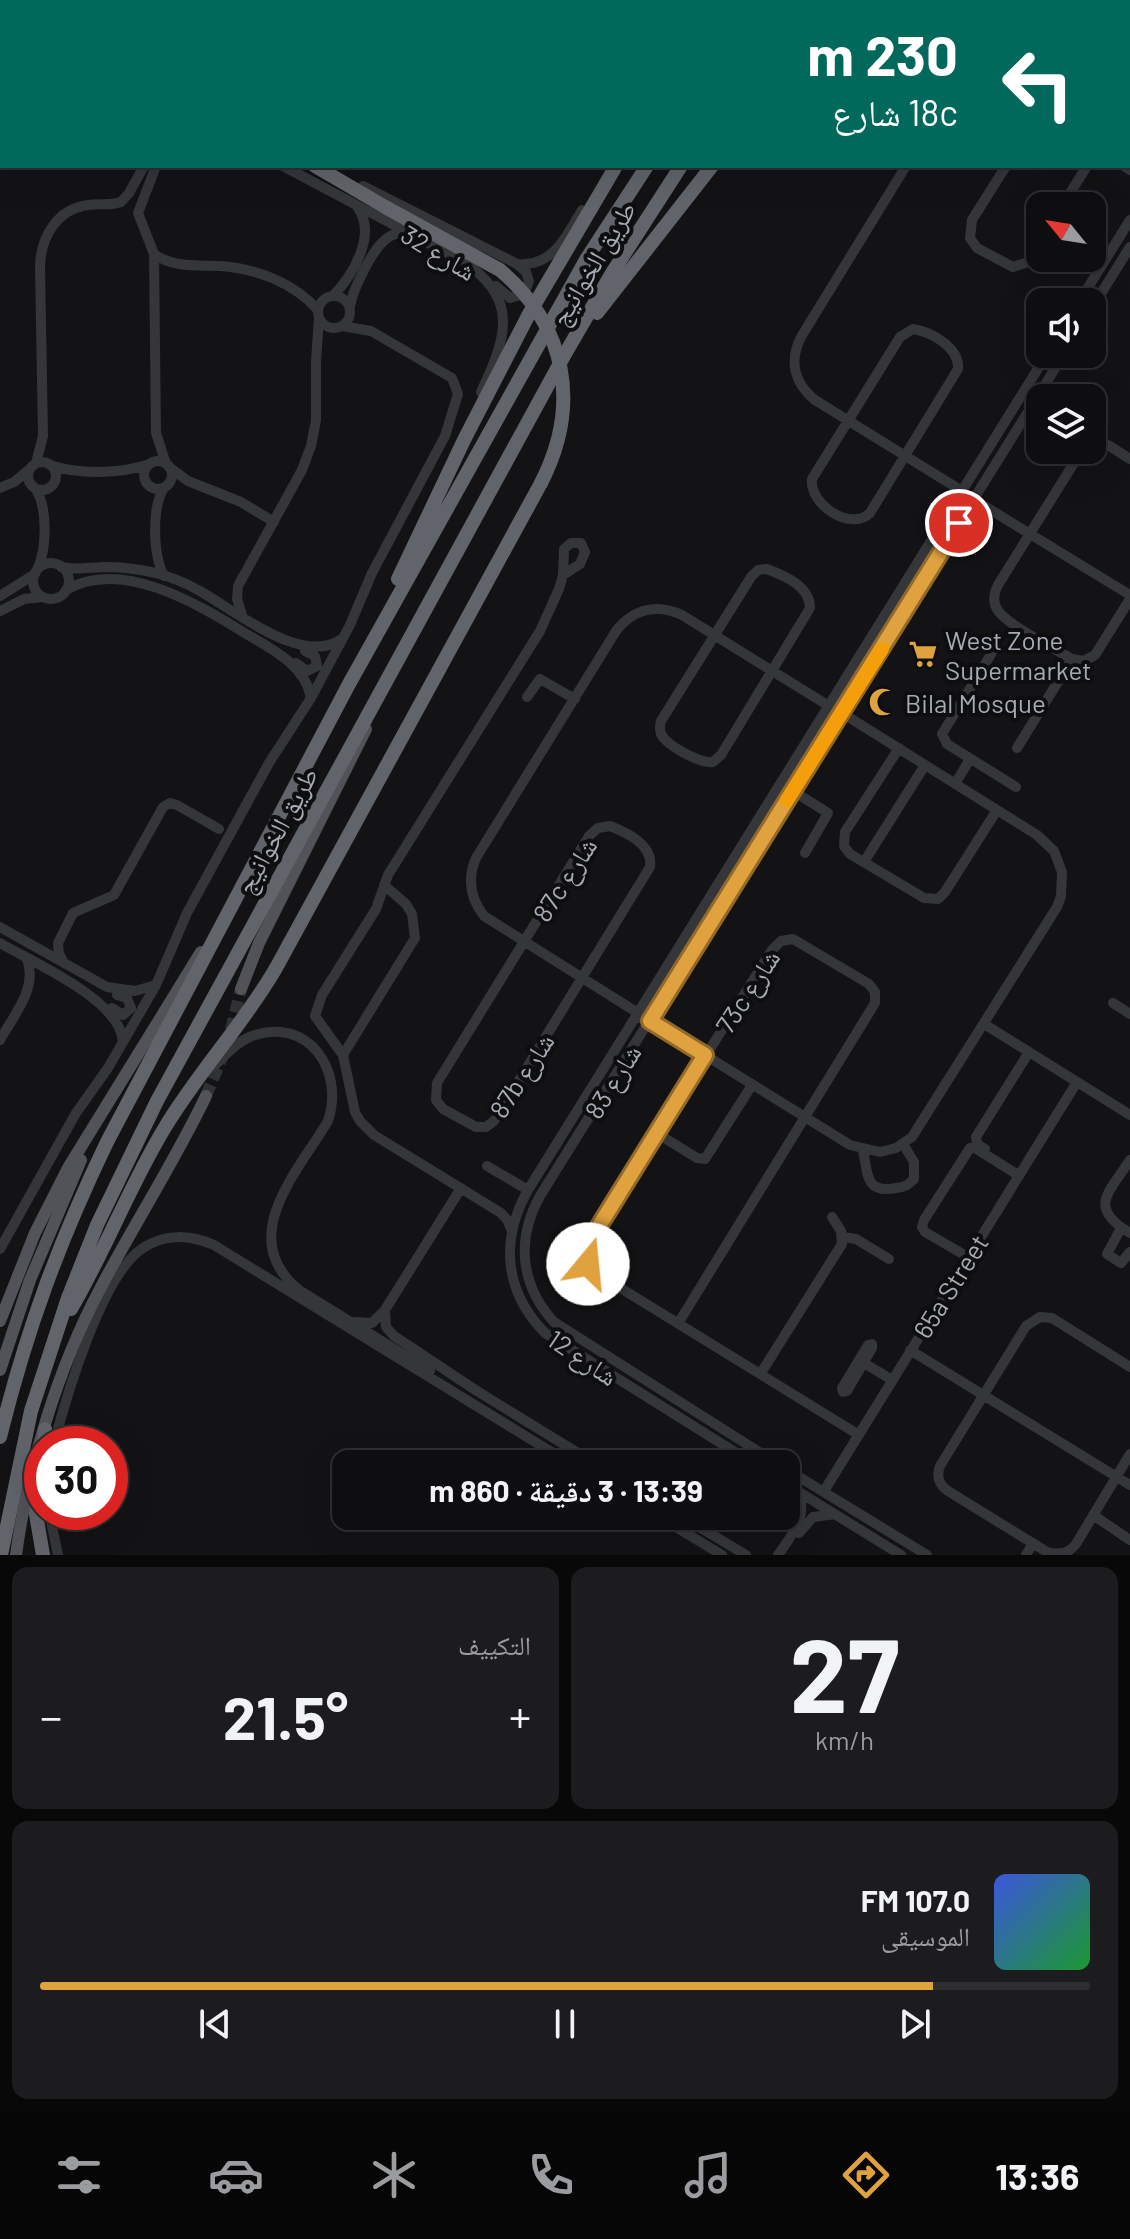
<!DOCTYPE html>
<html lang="ar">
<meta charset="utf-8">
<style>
:root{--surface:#0e0e10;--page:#1c1c1e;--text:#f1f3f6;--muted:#9b9c9f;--line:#2e2e30;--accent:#e0a13f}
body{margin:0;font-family:Barlow,"Noto Naskh Arabic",sans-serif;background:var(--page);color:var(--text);direction:rtl;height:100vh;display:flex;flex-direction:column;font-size:30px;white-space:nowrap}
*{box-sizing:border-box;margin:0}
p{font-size:26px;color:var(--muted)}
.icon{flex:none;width:44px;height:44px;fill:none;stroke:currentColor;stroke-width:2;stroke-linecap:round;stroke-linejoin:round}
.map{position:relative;height:1555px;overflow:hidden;direction:ltr}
.details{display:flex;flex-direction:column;gap:12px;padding:12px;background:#080809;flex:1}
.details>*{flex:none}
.banner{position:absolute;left:0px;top:0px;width:1130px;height:168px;box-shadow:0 8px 32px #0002,0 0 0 2px var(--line);direction:rtl;background:#00695c;color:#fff;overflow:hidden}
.needle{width:52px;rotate:300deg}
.tools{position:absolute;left:1026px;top:192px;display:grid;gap:16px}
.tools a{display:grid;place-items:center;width:80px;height:80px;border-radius:16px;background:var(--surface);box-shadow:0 8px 32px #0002,0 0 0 2px var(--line);font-size:40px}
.speed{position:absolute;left:24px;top:1426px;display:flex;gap:16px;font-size:40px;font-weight:700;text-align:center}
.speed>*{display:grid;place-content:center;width:104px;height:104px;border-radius:50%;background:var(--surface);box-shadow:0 8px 32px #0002,0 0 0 2px var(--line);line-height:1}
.speed .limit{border:12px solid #d22;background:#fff;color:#111}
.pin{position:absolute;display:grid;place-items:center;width:68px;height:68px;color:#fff;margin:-34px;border:4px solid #fff;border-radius:50%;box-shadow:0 2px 8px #0007}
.me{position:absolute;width:88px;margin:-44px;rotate:17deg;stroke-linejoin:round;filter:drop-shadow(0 0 6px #0008)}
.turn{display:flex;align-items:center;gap:28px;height:168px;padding:0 40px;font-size:36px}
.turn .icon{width:104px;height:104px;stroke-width:2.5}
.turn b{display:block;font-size:56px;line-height:68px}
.big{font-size:60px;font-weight:700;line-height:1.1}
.details .widget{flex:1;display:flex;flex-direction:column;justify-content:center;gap:12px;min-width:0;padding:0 28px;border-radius:16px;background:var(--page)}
.details .dial{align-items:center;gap:0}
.dial b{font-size:104px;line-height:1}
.song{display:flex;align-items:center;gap:24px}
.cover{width:96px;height:96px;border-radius:12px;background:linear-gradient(135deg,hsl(230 70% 55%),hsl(130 70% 35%))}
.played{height:8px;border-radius:4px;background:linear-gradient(90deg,var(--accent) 85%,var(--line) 85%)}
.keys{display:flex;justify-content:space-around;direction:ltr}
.heat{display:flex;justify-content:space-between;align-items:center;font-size:44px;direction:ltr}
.details .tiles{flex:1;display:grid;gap:12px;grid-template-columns:1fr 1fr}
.widget:last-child{grid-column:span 2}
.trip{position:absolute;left:332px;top:1450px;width:468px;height:80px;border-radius:16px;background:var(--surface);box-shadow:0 8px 32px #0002,0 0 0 2px var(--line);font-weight:700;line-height:80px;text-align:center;direction:rtl}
.menu{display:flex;height:128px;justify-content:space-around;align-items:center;background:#060606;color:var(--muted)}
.menu .icon{width:56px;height:56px}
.menu .on{color:var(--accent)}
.menu b{font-size:36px;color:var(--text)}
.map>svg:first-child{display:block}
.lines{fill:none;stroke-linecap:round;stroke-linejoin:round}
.major-tunnel{stroke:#303135;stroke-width:12;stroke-dasharray:12 6;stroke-linecap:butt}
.minor{stroke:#353639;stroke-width:10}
.major{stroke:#515358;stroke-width:12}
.highway{stroke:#61646a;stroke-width:14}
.highway-bridge{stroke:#61646a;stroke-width:14}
.route-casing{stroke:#926929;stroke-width:20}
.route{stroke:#e0a13f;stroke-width:14}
.slow{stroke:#f59e0b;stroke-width:14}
.labels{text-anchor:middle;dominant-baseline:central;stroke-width:8;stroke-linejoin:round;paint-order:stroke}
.street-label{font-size:26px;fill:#a6abb4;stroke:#0e0e10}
.poi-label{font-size:26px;fill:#a6abb4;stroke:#0e0e10;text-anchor:start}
</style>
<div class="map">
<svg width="1130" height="1555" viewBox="0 0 1130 1555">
<rect width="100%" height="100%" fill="#131315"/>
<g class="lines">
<!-- major-tunnel -->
<path class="major-tunnel" d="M231,1030l10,-41
M206,1096l17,-41"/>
<!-- minor -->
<path class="minor" d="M8,0l4,2
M265,0l2,2
M82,2l1,-2
M232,2l1,-2
M249,2l1,-2
M433,2l2,-2
M0,12l2,1
M1128,34l2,1
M1128,97l2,-3
M0,146l2,-3
M156,166l-18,47 16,41 2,179 10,31
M283,166l179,95c59,37 44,78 19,131
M906,166l-105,171c-12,24 -7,46 14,63l147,91
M1006,166l-34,54 -2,18 7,10 36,19 15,-5 12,-19
M1124,166l6,4
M363,186l154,78c36,3 49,-27 65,-54
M1062,206l25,-40
M154,254c19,14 44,11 67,12 37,3 73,17 97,44
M496,286l14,12 14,-4 5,-13 -3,-9 -8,-7
M318 312a16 16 0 1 1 32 0a16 16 0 1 1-32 0Z
M333,296c20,-21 44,-61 25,-88
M1079,302l51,-82
M350,307c2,-16 22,-57 35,-67 7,-7 15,-7 24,-7
M1092,308l38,-61
M913,329c19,3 47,19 45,40l-88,144c-20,19 -61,-9 -58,-34l88,-142z
M1092,443l16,2 22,14
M1082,450l-84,135c-4,8 -6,16 -1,24 7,14 59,41 75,50l12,2 11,-6 35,-56
M144 475a14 14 0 1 1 28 0a14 14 0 1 1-28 0Z
M28 476a14 14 0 1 1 28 0a14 14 0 1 1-28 0Z
M36,463l7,-27 -3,-170c1,-29 17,-57 48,-61 11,-2 22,1 33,-3l8,-9 15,-27
M50,465c29,10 70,9 100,-1
M169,467l19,14 53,21 33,20
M0,488l14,-6 16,-13
M35,488c13,19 12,61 2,82
M973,499l157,96
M33 581a18 18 0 1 1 36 0a18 18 0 1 1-36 0Z
M61,567c14,3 28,1 43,0 32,0 66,7 94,23 37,20 103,77 144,49
M767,569c18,7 43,17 43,39l-89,147 -8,7c-12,2 -46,-16 -52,-28 -2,-5 -1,-8 0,-13l90,-144 7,-7z
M164,576c-11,-21 -13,-71 1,-89
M66,590c55,-32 130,13 177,42 27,16 62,32 68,66
M0,596l35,-22
M0,611l24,-12 19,-2
M242,615l-5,-16 1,-13 64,-116 9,-24 5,-26v-59l3,-43
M993,651l-51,83 5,10 69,43
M296,663l11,8 10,-5 -2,-10 -10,-5
M527,697l13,-18 35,20
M899,748l-54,84 -1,14 6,8 74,44 14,1 7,-7 52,-82
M1017,748l55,-89
M955,784l15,-25
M793,791l35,22 -23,40
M610,826c18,7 43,19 40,41l-156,254 -8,6h-10l-33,-18 -7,-9 1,-17 152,-247 9,-8z
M864,862l61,-97
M0,927l107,60 28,4 21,-6
M0,943c34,20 121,57 123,99
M64,963l-5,-9 -1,-11 15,-30 41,-18 49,-88 7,-4 7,2 42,24
M1113,1003l17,11
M112,1008l11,7 8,-7 -4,-10 -10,-3
M639,1018l-1,-5 -154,-97c-14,-18 -17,-37 -8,-58l140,-227c17,-22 41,-28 66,-16l147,91
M650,1021l200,124 30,7 16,-4 16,-11 145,-230 4,-11 1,-24 -8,-21 -17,-16 -195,-122
M984,1024l146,91
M0,1040c14,-25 38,-52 27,-81
M343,1055l72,-117 -3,-24 -6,-10 -22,-19
M213,1067c12,-11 23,-25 39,-31 56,-20 93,34 76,85 -31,52 -93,117 -29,169l131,81
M658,1134l39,24 8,1 47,-74
M985,1149l-8,-5 -1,-7 53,-85
M863,1150c5,24 2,44 33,38 9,-1 12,-3 18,-9v-17l-11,-18
M1130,1160c-21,33 -43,47 0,73
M487,1166l41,24
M1121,1228l-14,26 14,9 9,-11
M511,1229l-3,-8 -7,-8 -127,-78 -14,-14 -5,-9 -12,-57 -28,-39 7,-21 54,-86 12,-34 152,-244 19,-42 4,-14 1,-26 7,-6h10l4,9 -5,12 -17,11
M843,1237l13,2 33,20
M0,1249l76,-136 32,-45 48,-83 31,-72 82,-150 42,-65 39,-73 22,-52 73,-137 13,-42 -6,-16 -81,-47 -29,-5
M968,1257l-43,-25 -3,-5 2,-7 46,-72h5l43,27
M385,1310l1,17 8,9 83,55 119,73
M356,1322l16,1 13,-13 76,-122
M679,1322l196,-319v-11l-6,-8 -76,-45 -12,2 -9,9 -181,289 -5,19 10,15 263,162
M872,1344v4l-25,43 -4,1 -1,-4 26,-43z
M910,1350l220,135
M864,1363l28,17
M1130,1367l-78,-49 -12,-1 -14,9 -86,140c-4,10 -1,19 8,25l99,61c12,3 21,2 29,-8l54,-90
M761,1373l81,-129 -1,-13 -9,-14
M54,1444c12,-47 48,-170 89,-196 22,-15 48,-13 71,-3l357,219
M754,1464l-209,-131c-41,-42 -45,-93 -17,-143l519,-836
M778,1464l-224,-142c-34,-37 -38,-83 -14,-126l524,-842
M786,1469l141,86
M786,1484l115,71
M824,1491l253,-409
M49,1512l9,43
M1093,1515l37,25
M658,1516l64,39
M681,1516l65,39
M799,1533l14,-16 22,-3
M778,1555c13,-19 34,-43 17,-64
M1026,1555l7,-12"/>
<!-- major -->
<path class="major" d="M241,989l18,-46 107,-214
M0,1321l35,-88 33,-65 133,-216
M0,1370l30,-90 51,-120
M16,1555c12,-89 42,-187 84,-266 34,-65 74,-126 106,-193"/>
<!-- highway -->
<path class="highway" d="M727,2l1,-2
M761,2l2,-2
M796,2l2,-2
M838,2l1,-2
M315,166l72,42
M597,313l115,-147
M398,579l66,-139 65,-126 87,-148
M71,1309c34,-58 58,-122 93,-180 34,-57 79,-104 112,-161l265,-485
M0,1437c27,-109 59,-195 107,-295l242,-458 238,-426 60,-92
M44,1444l1,-15
M42,1457l-6,57 7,41
M1,1555l30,-144 37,-113 29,-73 60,-124 408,-747 47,-81 69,-107"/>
<!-- highway-bridge -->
<path class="highway-bridge" d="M387,208l113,62c67,57 81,135 41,213"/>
</g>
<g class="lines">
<defs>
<path id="route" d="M588,1264l-2,-13 5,-12 114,-184 -55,-34 309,-498"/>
</defs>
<!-- route casing -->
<use href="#route" class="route-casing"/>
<!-- route -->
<use href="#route" class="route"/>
<!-- slow -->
<path class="slow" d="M787,800l95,-151"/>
</g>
<!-- icons -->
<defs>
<symbol id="supermarket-bare" viewBox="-9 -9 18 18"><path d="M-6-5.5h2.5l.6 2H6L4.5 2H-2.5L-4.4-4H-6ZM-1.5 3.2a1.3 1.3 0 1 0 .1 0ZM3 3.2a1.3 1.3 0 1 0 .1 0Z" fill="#e0a13f" stroke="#0e0e10" stroke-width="2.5" paint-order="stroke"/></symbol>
<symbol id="mosque-bare" viewBox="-9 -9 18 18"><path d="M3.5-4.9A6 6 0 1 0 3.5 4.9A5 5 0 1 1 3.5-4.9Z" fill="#e0a13f" stroke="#0e0e10" stroke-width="2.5" paint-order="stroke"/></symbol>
</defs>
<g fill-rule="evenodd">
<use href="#supermarket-bare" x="903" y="634" width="40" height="40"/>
<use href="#mosque-bare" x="863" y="682" width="40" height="40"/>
</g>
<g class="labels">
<!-- street labels -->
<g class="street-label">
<text transform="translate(439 252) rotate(31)">شارع 32</text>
<text transform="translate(592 263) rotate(-59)">طريق الخوانيج</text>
<text transform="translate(276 830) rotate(-61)">طريق الخوانيج</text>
<text transform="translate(564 879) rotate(-57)">87c شارع</text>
<text transform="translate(747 991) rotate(-57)">73c شارع</text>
<text transform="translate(521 1075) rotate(-57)">87b شارع</text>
<text transform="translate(612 1081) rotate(-58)">شارع 83</text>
<text transform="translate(950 1286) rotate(-58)">65a Street</text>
<text transform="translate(583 1357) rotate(34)">شارع 12</text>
</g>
<!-- poi labels -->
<g class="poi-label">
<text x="945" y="639">West Zone<tspan x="945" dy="30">Supermarket</tspan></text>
<text x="905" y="702">Bilal Mosque</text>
</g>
</g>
</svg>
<div class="tools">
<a><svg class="needle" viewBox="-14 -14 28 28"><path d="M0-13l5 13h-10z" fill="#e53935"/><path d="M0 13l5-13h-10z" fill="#9b9c9f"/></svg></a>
<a><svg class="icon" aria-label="sound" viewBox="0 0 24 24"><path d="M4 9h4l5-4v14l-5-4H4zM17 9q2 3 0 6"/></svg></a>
<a><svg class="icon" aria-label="layers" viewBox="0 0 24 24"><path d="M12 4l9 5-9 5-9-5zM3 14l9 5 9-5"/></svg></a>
</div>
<div class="speed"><div class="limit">30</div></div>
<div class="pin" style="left:959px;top:523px;background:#d93025"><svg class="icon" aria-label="arrive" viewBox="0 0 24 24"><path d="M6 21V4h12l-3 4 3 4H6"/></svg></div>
<svg class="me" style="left:588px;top:1264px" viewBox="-20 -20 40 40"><circle r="19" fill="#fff"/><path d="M0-13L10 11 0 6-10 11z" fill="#e0a13f"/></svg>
<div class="trip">13:39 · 3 دقيقة · 860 m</div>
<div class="banner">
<div class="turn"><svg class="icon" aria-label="left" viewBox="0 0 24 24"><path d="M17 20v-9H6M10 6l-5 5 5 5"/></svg><div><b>230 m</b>18c شارع</div></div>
</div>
</div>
<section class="details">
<div class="tiles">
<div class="widget dial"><b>27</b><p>km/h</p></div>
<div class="widget"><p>التكييف</p>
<div class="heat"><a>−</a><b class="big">21.5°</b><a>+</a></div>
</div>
<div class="widget">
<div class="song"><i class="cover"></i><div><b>107.0 FM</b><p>الموسيقى</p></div></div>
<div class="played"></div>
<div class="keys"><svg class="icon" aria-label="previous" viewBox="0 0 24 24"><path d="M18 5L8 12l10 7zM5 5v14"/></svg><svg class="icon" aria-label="pause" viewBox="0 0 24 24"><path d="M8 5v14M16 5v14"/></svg><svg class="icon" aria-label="next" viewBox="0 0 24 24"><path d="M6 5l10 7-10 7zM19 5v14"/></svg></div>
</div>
</div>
</section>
<nav class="menu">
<b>13:36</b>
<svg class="icon on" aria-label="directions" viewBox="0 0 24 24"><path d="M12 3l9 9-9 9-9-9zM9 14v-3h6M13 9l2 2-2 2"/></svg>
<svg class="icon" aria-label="music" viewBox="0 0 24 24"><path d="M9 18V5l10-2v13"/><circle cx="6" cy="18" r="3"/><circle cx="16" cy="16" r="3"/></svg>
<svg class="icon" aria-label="phone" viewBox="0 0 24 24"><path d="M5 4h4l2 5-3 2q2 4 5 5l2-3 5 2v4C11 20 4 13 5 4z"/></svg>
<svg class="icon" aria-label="climate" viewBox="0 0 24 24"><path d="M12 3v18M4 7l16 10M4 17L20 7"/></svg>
<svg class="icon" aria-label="car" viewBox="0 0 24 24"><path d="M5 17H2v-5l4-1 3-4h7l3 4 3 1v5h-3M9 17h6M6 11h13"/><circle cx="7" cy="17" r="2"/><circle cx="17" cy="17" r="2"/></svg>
<svg class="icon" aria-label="filters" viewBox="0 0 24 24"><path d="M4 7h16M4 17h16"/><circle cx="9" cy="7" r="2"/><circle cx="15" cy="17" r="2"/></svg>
</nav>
